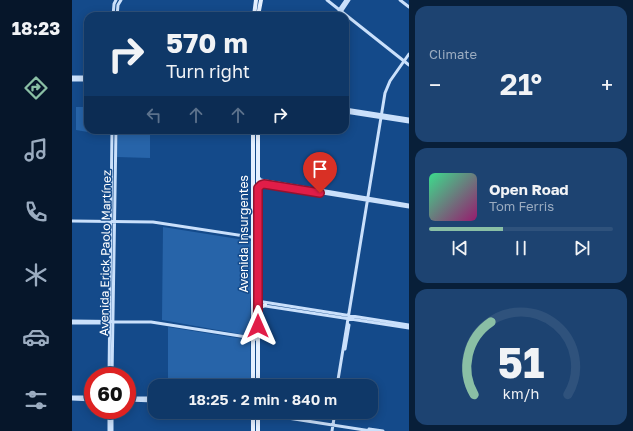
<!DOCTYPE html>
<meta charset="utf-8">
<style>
:root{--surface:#0f3868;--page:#1d4371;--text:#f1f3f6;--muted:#9bacc0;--line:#2f527c;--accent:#8abfa5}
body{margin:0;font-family:"Golos Text",sans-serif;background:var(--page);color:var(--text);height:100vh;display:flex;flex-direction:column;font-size:15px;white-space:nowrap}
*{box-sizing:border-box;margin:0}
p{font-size:13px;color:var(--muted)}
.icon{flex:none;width:22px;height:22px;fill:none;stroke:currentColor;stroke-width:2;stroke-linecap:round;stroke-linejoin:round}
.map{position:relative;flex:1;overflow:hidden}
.panel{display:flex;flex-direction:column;gap:6px;padding:6px;background:#081f39;width:224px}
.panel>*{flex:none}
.top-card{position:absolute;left:12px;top:12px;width:265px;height:122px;border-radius:12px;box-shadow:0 2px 10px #0003,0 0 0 1px var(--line);background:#0f3868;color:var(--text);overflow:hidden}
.speed{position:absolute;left:12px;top:367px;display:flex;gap:8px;font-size:20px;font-weight:700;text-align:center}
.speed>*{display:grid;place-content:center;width:52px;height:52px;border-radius:50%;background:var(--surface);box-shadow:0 2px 10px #0003,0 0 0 1px var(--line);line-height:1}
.speed .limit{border:6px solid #d22;background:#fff;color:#111}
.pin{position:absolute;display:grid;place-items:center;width:34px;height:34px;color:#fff;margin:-41px -17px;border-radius:50% 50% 50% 0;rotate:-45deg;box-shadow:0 0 4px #0007}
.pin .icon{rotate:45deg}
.me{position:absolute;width:44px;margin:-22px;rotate:0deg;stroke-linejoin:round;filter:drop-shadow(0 0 3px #0008)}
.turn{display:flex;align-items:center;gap:14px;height:84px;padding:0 16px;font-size:18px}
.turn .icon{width:52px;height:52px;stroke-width:2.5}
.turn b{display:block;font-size:28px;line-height:34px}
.lanes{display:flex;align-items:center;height:38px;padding:0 16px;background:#0003;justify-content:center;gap:20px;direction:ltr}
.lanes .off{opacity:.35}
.big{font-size:30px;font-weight:600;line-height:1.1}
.panel .tile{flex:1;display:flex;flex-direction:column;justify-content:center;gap:6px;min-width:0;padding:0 14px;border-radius:12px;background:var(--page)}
.panel .dial{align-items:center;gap:0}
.dial svg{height:104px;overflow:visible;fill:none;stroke:var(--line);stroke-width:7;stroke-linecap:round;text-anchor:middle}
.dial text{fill:var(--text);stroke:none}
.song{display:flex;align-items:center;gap:12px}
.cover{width:48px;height:48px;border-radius:6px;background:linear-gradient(135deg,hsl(150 70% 55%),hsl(320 70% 35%))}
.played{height:4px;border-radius:2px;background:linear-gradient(90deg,var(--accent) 40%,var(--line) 40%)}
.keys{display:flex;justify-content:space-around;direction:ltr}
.heat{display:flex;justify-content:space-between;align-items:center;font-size:22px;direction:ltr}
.trip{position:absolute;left:76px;top:379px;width:230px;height:40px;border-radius:12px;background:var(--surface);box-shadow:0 2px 10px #0003,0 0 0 1px var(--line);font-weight:600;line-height:40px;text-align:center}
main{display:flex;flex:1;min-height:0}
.dock{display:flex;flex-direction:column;width:72px;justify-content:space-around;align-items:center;background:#06162a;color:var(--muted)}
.dock .icon{width:28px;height:28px}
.dock .selected{color:var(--accent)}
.dock b{font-size:18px;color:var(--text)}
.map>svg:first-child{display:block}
.green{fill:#2764a9}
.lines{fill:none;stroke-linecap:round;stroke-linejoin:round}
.secondary{stroke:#cae0fb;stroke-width:3}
.primary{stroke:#e5f0ff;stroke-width:4}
.route-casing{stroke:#92132f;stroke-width:10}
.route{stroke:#e11d48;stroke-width:7}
.labels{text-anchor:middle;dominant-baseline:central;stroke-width:3;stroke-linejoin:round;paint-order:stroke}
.street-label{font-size:12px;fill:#fff;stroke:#144a8a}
</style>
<main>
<nav class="dock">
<b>18:23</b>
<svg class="icon selected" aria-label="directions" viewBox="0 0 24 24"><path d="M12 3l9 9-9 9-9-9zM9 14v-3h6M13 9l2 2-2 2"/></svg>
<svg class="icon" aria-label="music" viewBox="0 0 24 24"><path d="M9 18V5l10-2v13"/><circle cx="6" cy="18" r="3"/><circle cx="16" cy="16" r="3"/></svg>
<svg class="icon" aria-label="phone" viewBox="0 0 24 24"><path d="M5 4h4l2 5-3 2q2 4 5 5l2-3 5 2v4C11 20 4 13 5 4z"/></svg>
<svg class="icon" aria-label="climate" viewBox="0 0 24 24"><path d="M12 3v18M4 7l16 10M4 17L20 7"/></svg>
<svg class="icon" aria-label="car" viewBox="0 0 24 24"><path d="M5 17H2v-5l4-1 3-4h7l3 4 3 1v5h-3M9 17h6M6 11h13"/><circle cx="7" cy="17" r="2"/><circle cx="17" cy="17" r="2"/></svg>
<svg class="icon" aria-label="filters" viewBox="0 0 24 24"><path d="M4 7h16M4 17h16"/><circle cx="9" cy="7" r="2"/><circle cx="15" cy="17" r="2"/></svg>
</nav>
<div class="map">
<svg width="337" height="431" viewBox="0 0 337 431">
<rect width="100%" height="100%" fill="#144a8a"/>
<!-- green -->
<path class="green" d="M4,107h12v23l10,1 -10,1 -12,-2z
M46,130h32v28l-33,-1z
M91,227l88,14v17l1,1 -1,15 1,11 -2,17 1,34 -89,-16z
M96,327l82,13 1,46h-83z"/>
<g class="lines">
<!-- secondary -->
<path class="secondary" d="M255,0l82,65
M328,0l9,7
M269,12l8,-12
M41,16l1,-12 2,-4
M45,16l1,-11 3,-5
M265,16l2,-4v-2l7,-10
M0,77h16
M0,80h16
M273,109l64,10
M273,112l64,10
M186,177l3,3 5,1 143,24
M185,188l4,-3 6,-1 142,23
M0,221l81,1 104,16
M185,301l152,24
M181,304l156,24
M0,321l79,1 102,16 5,2
M0,323h28
M273,349l4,-24
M37,376l3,-246
M40,376l4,-246
M265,386l48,-293 5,-12 19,-27
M0,397h21
M55,398h28
M0,399l21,1
M55,400l28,1
M37,410v21
M40,410v21
M155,412l21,3 14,-1 109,17
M168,412h13
M297,429l14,2
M260,431l3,-19"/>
<!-- primary -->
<path class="primary" d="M182,16l2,-16
M186,16l3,-16
M187,311l2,-4 4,-2
M181,386v-256
M186,386v-256
M181,412v19
M186,412v19"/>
</g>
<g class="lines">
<defs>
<path id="route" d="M186,326v-138l3,-3 3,-1 56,9"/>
</defs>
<!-- route casing -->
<use href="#route" class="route-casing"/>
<!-- route -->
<use href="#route" class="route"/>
</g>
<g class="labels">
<!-- street labels -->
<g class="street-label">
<text transform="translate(171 234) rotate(-90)">Avenida Insurgentes</text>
<text transform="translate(33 253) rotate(-89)">Avenida Erick Paolo Martínez</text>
</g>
</g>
</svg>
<div class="speed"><div class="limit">60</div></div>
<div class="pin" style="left:248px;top:193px;background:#d93025"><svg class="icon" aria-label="arrive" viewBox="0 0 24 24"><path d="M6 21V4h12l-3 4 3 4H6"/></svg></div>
<svg class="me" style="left:186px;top:326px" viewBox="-20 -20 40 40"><path d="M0-17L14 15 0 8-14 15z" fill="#e11d48" stroke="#fff" stroke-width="4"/></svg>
<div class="trip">18:25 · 2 min · 840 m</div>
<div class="top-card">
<div class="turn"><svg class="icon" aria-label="right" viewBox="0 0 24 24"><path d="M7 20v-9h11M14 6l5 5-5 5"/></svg><div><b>570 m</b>Turn right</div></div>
<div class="lanes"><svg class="icon off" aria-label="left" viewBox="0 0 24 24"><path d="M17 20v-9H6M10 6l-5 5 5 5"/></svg><svg class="icon off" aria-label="ahead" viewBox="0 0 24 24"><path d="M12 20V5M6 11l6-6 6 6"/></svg><svg class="icon off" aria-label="ahead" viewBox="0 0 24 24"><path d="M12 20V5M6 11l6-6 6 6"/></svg><svg class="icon" aria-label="right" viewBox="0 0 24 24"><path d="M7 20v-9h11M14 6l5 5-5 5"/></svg></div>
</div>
</div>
<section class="panel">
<div class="tile"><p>Climate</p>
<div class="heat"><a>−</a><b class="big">21°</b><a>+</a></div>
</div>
<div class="tile">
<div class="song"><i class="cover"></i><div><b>Open Road</b><p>Tom Ferris</p></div></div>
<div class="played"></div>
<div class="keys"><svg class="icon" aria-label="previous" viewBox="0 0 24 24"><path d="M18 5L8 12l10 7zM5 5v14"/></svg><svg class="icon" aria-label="pause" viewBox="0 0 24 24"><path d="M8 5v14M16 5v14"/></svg><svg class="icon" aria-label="next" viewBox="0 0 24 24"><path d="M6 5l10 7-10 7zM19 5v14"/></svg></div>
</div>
<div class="tile dial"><svg viewBox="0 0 100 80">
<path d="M14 69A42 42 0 1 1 86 69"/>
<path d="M14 69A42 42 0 0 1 27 13" stroke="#8abfa5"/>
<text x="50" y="56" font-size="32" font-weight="700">51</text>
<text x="50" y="72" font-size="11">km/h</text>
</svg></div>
</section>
</main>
